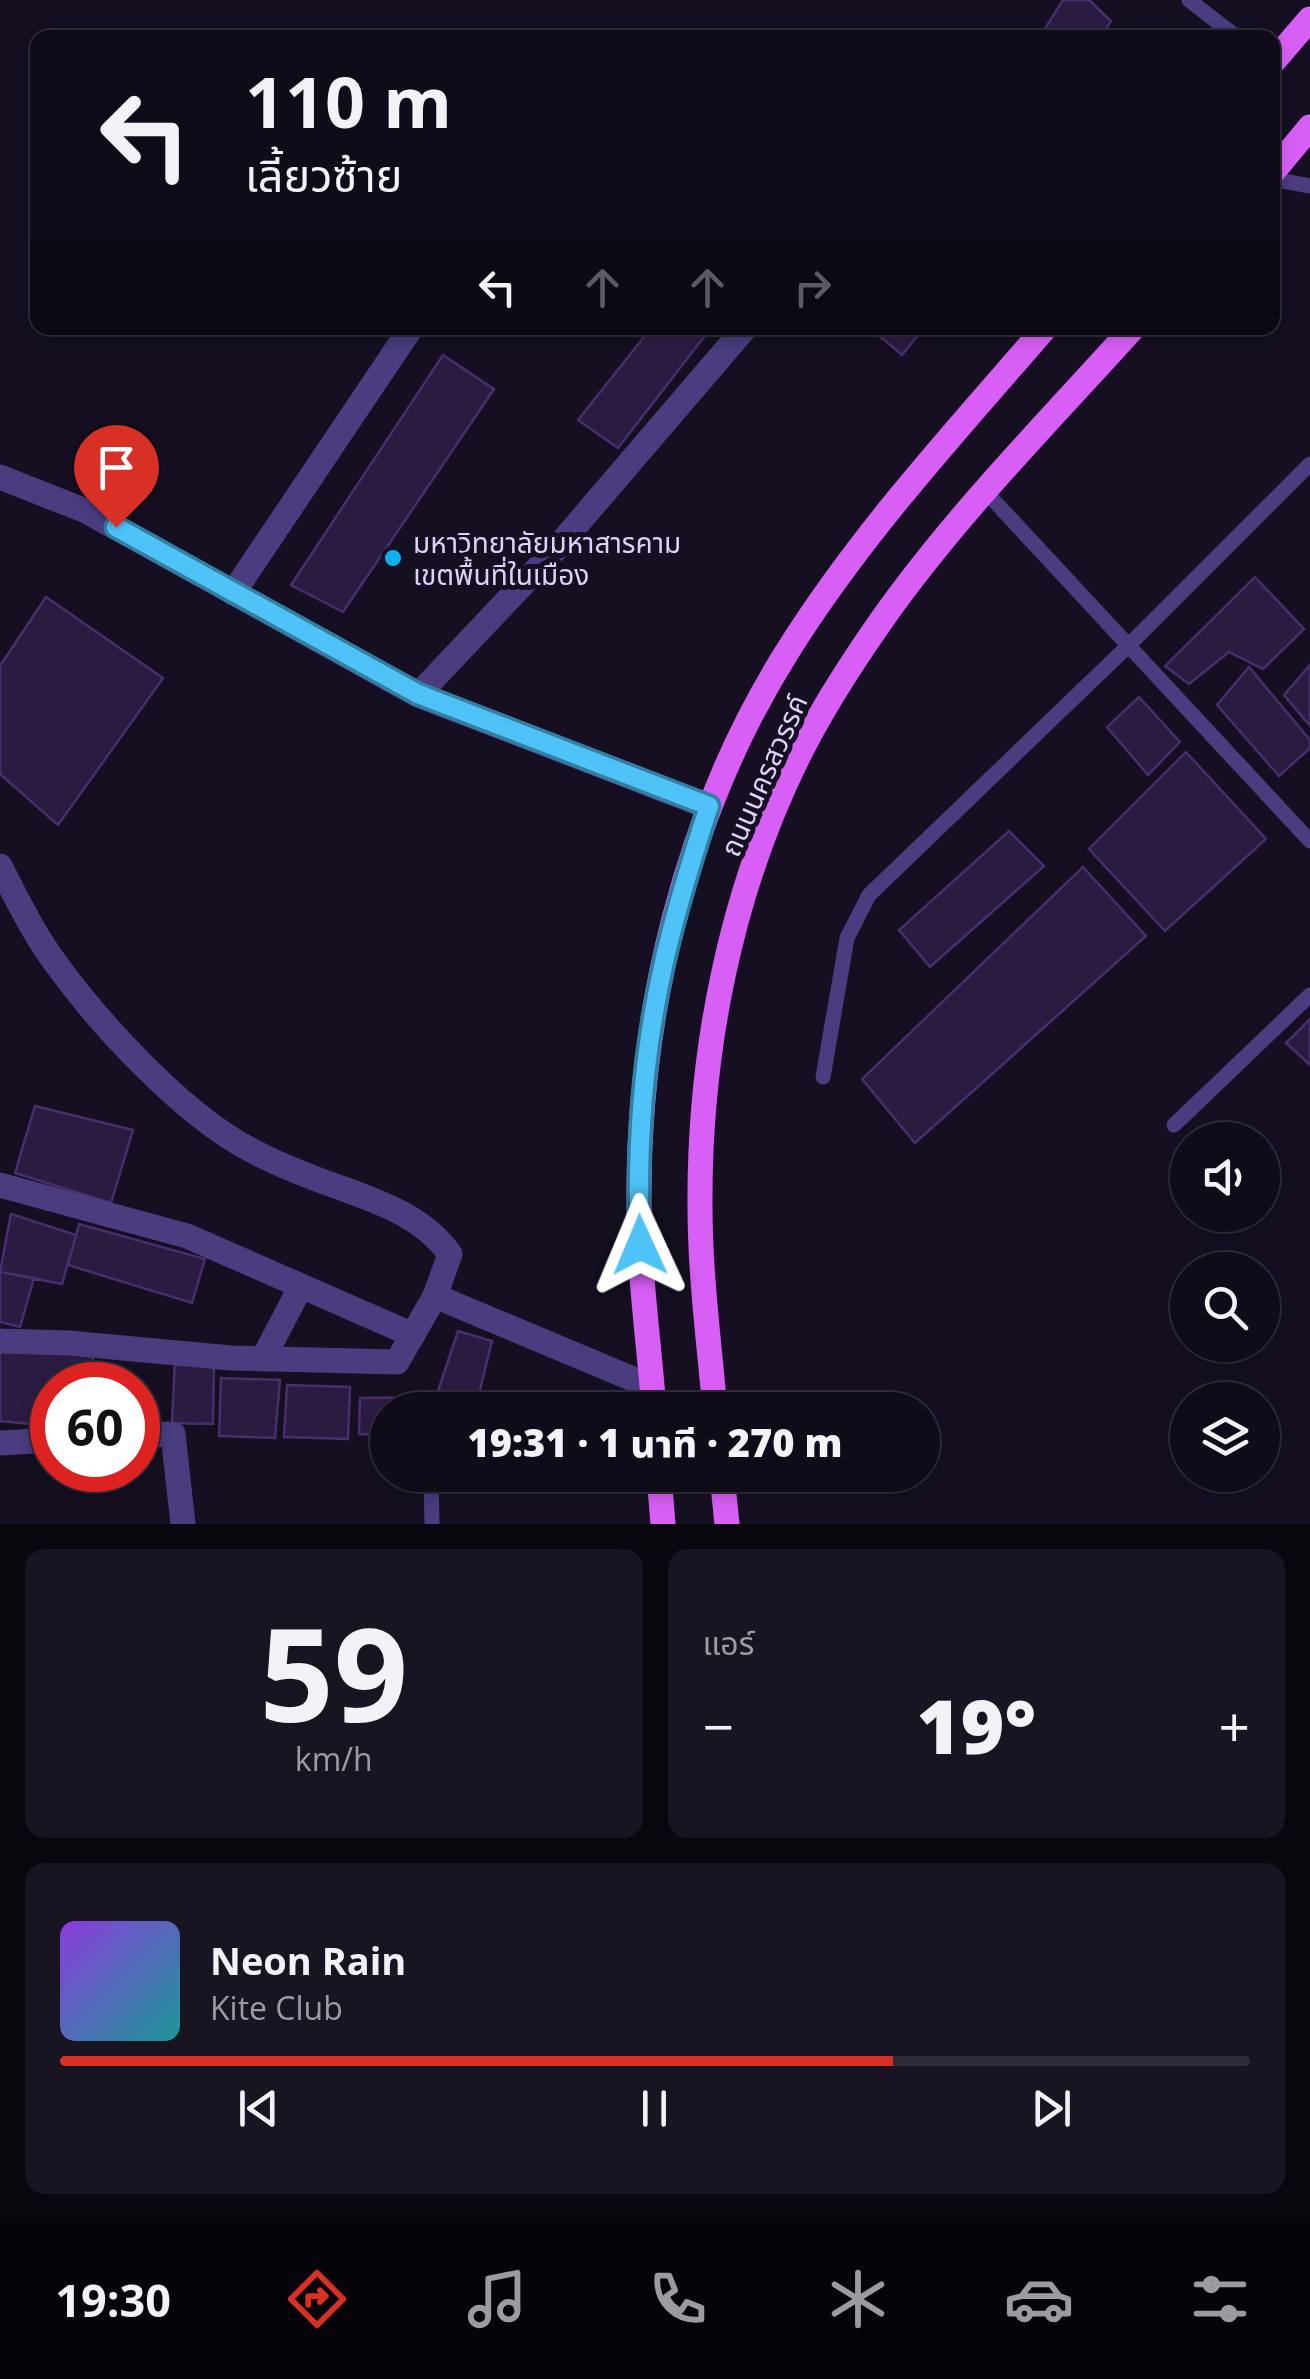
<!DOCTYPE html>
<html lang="th">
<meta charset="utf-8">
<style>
:root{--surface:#100b19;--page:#191422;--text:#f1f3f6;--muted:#9c9ba2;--line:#302b38;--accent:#d93025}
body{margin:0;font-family:"Open Sans","Noto Sans Thai",sans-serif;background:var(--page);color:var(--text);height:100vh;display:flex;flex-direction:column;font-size:38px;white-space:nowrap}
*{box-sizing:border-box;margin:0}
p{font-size:32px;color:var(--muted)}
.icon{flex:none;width:55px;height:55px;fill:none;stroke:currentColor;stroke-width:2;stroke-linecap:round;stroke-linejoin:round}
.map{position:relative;height:1524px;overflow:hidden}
.side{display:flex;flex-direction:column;gap:25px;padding:25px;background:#09060e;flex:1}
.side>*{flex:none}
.guide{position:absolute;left:30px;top:30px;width:1250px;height:305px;border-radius:20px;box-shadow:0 5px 15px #0003,0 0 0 2px var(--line);background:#100b19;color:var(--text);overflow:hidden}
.tools{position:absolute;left:1170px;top:1122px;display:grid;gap:20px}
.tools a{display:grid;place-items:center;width:110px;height:110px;border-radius:50%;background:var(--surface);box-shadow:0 5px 15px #0003,0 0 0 2px var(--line);font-size:50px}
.speed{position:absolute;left:30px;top:1362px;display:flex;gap:20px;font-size:50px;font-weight:700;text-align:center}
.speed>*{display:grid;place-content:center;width:130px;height:130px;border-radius:50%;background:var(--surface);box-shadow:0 5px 15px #0003,0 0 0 2px var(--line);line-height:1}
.speed .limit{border:15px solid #d22;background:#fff;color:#111}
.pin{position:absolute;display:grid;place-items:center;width:85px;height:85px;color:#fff;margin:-102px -42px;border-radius:50% 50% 50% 0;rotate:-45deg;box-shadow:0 0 10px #0007}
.pin .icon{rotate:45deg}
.me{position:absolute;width:110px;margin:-55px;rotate:359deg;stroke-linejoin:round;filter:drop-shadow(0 0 8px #0008)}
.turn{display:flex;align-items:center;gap:35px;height:210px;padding:0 50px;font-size:45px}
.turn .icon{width:130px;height:130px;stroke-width:2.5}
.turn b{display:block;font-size:70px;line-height:85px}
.lanes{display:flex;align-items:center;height:95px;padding:0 50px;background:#0003;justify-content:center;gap:50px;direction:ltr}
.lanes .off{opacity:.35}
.big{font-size:75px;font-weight:800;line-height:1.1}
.side .tile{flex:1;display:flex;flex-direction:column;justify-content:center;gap:15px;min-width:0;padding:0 35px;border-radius:20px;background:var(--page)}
.side .dial{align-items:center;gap:0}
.dial b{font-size:130px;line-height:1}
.song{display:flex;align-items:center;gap:30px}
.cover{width:120px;height:120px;border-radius:15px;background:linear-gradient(135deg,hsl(270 70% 55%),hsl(180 70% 35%))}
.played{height:10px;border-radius:5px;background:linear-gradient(90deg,var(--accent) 70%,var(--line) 70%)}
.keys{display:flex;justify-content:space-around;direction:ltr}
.heat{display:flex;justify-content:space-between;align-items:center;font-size:55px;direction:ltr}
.side .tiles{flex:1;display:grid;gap:25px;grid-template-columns:1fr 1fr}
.tile:last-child{grid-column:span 2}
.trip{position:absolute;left:370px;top:1392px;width:570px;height:100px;border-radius:50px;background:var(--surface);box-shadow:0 5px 15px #0003,0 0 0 2px var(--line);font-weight:800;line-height:100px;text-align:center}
.tab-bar{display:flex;height:160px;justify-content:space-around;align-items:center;background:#06040a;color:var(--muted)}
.tab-bar .icon{width:70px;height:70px}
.tab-bar .on{color:var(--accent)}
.tab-bar b{font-size:45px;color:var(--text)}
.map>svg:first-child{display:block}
.building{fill:#2a1c41;stroke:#462f6c;stroke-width:2.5}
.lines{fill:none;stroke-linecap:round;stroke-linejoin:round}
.service{stroke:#4a3c7e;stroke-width:15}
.minor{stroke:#4a3c7e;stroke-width:25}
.primary{stroke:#d85ff6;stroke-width:25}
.route-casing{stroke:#337fa1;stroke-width:25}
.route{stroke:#4fc3f7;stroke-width:18}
.poi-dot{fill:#0db0ed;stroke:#150f21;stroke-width:4}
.labels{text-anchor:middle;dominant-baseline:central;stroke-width:10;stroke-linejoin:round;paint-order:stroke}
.poi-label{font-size:28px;fill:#ded2fc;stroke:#150f21;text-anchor:start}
.street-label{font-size:28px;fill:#ded2fc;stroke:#150f21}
</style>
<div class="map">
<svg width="1310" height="1524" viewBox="0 0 1310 1524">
<rect width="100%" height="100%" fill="#150f21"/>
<!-- building -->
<path class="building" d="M1063,0h26l22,21 -11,17h-61z
M651,328h60l-93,120 -40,-28z
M870,328h54l-22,27z
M443,355l51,34 -151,223 -52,-27z
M1255,577l49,52 -41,40 -34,-17 -40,32 -24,-18z
M46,597l117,81 -105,147 -58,-51v-108z
M1310,665v61l-26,-31z
M1249,667l61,73v8l-31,28 -62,-71z
M1139,697l41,45 -32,33 -41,-48z
M1186,752l80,87 -101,92 -76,-82z
M1009,831l35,35 -114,101 -31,-37z
M1083,867l63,69 -231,207 -53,-64z
M1310,1019v46l-24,-22z
M35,1106l98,24 -22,73 -96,-30z
M11,1214l65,21 -14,49 -62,-12z
M79,1224l126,35 -13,44 -124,-38z
M0,1272l34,6 -14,49 -20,-5z
M458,1331l34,10 -17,69h-87v25l-29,-1 1,-36 76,-1z
M0,1348l94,1 -3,36h-39v41l-52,-5z
M175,1359l39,5 -1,60 -41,-1z
M221,1378l59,2 -5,58 -56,-2z
M287,1385l63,2 -2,52 -64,-2z"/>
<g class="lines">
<!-- service -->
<path class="service" d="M1189,0l49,38
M1272,179l38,7
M985,491l325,350
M823,1077l24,-139 22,-43 259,-249 182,-182
M1174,1125l136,-130
M431,1475l1,49"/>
<!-- minor -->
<path class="minor" d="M0,477l86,34 332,184 291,112
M233,593l178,-265
M418,695l137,-145 190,-222
M0,866c17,33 34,69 57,99 44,61 126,149 192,184 29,16 61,28 92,39 41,15 82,29 109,66l-15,42
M0,1185l187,51 226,99
M0,1341l69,2 162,15 166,4 38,-66 217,91
M263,1359l38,-73
M138,1435l35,-1 10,90
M0,1443l52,-3"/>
<!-- primary -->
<path class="primary" d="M1272,63l38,-44
M1272,173l38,-46
M654,1410c-5,-68 -15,-135 -15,-203 -2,-190 46,-393 148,-555 73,-117 168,-220 258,-324
M715,1410c-6,-68 -15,-136 -15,-204 -1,-153 30,-312 98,-449 23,-47 53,-93 83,-136 74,-105 166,-198 252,-293
M659,1475l4,49
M722,1475l5,49"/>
</g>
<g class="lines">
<defs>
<path id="route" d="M116,527l302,167 291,112c-17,52 -33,103 -45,156 -21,92 -28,189 -24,283"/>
</defs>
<!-- route casing -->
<use href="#route" class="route-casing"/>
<!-- route -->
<use href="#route" class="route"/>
</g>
<!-- markers -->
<circle class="poi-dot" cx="393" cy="558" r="10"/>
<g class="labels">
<!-- poi labels -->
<g class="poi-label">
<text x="413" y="542">มหาวิทยาลัยมหาสารคาม<tspan x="413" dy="32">เขตพื้นที่ในเมือง</tspan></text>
</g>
<!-- street labels -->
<g class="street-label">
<text transform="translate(763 775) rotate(-66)">ถนนนครสวรรค์</text>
</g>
</g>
</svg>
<div class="tools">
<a><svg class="icon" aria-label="sound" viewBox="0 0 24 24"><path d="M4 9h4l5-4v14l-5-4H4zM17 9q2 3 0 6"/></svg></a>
<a><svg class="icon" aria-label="search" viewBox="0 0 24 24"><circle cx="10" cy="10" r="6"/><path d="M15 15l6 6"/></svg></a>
<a><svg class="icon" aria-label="layers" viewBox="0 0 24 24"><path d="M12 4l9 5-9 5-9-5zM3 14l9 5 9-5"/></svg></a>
</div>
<div class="speed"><div class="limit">60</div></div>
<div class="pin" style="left:116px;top:527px;background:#d93025"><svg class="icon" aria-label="arrive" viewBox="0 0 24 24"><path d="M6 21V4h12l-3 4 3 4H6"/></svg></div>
<svg class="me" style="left:640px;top:1245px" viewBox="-20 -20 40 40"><path d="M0-17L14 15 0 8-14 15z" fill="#4fc3f7" stroke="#fff" stroke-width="4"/></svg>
<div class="trip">19:31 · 1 นาที · 270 m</div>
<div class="guide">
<div class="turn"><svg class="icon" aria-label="left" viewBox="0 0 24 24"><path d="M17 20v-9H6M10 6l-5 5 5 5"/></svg><div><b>110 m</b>เลี้ยวซ้าย</div></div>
<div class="lanes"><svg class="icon" aria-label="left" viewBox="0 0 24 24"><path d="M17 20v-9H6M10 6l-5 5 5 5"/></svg><svg class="icon off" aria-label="ahead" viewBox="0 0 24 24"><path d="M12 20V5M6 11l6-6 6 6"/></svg><svg class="icon off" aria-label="ahead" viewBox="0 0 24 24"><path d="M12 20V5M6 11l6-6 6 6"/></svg><svg class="icon off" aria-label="right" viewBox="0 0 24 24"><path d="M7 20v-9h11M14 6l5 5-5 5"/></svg></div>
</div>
</div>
<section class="side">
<div class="tiles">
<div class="tile dial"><b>59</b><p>km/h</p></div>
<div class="tile"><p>แอร์</p>
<div class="heat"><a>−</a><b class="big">19°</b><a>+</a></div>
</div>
<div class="tile">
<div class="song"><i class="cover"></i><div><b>Neon Rain</b><p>Kite Club</p></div></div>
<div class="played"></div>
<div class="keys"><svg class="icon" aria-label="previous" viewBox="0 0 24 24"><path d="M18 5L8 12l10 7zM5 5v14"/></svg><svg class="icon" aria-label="pause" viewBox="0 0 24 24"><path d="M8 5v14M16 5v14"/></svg><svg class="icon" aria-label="next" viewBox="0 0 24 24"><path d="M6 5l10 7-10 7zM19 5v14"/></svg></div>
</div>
</div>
</section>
<nav class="tab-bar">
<b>19:30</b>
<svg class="icon on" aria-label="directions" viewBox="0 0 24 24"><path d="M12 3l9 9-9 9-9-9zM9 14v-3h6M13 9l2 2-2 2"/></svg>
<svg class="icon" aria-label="music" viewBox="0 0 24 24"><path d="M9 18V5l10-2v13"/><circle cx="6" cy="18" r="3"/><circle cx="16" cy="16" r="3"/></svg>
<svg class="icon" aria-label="phone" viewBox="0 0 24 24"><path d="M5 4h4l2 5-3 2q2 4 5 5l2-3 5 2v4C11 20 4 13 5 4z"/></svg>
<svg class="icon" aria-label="climate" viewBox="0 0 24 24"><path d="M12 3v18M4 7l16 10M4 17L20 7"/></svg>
<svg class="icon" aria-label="car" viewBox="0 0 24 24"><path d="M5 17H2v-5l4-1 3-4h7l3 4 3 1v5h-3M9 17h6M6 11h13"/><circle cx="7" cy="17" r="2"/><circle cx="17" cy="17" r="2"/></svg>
<svg class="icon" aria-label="filters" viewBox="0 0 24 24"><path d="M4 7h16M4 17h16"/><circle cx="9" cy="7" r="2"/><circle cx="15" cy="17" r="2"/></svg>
</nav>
